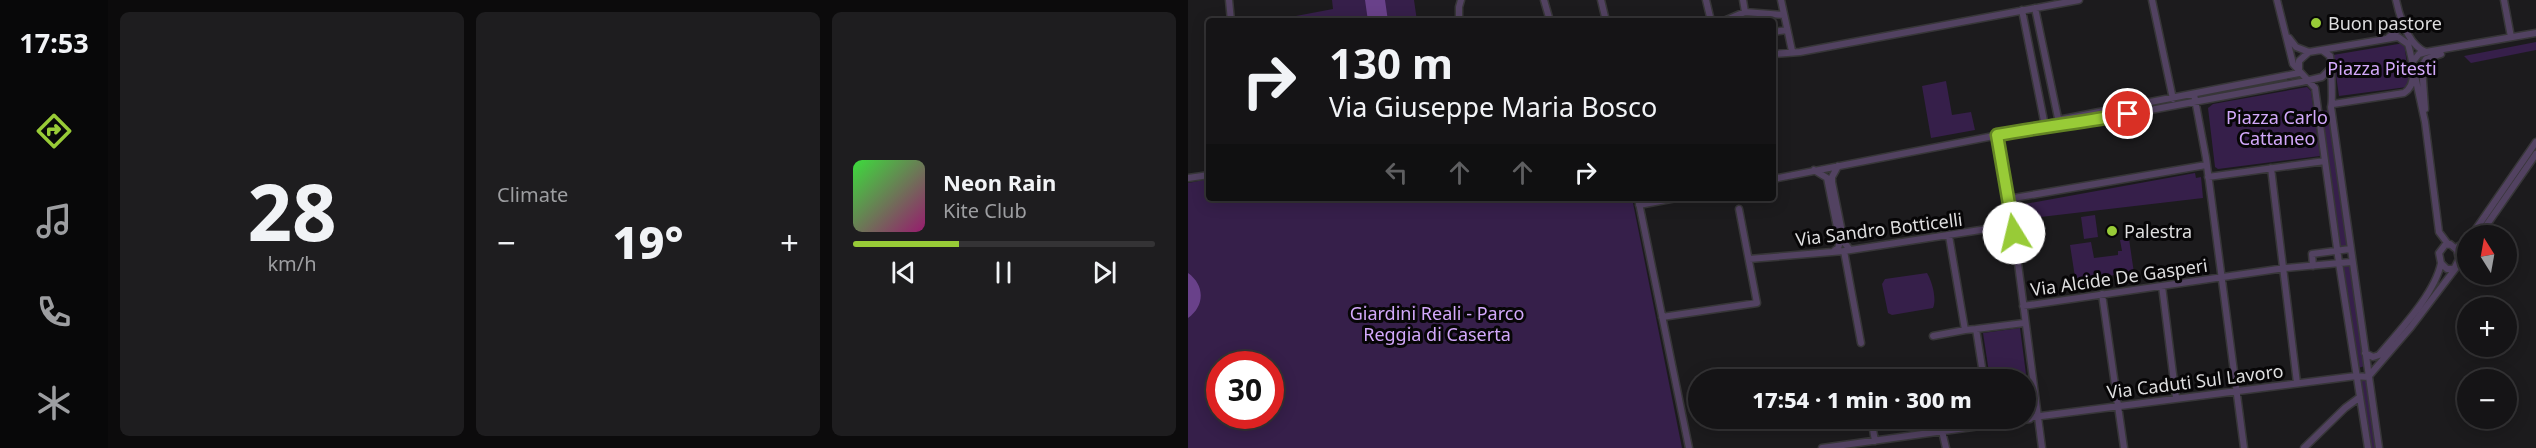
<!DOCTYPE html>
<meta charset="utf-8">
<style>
:root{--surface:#151416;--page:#1e1d1f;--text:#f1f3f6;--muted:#9d9ea1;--line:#343335;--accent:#98cb37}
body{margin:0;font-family:"Noto Sans",sans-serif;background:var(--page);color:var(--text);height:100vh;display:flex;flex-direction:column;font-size:22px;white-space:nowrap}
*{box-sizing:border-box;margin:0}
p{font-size:20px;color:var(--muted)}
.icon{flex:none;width:33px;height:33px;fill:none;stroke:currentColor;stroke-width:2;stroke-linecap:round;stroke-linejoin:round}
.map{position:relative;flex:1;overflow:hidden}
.sheet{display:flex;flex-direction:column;gap:12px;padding:12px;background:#0c0b0c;width:1080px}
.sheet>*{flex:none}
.banner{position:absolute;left:18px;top:18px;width:570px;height:183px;border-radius:6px;box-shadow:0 3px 15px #0003,0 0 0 2px var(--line);background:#151416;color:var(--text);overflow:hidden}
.needle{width:39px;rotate:349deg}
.controls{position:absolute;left:1269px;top:225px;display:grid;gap:12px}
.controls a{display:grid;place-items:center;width:60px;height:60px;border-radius:50%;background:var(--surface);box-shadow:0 3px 15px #0003,0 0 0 2px var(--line);font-size:30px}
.speed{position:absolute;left:18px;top:351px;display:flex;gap:12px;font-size:30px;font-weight:700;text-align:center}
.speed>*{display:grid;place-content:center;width:78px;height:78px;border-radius:50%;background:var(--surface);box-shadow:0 3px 15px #0003,0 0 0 2px var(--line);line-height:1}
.speed .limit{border:9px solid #d22;background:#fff;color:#111}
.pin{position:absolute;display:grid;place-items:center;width:51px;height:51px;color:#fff;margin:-26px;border:3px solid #fff;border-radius:50%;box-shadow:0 2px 6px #0007}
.me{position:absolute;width:66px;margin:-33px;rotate:351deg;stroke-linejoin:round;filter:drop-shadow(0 0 4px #0008)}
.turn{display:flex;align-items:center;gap:21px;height:126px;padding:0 24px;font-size:27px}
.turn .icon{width:78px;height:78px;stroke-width:2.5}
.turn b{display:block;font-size:42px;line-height:51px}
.lanes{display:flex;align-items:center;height:57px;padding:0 24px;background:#0003;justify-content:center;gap:30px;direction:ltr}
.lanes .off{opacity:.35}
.big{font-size:45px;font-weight:800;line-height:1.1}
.sheet .widget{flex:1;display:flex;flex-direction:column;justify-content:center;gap:9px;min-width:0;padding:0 21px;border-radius:9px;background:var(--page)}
.sheet .dial{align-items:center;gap:0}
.dial b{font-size:78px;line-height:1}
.song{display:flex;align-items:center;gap:18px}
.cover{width:72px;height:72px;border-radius:9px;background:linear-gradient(135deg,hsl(120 70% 55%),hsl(320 70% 35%))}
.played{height:6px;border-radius:3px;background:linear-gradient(90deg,var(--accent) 35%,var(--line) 35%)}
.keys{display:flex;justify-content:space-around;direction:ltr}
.heat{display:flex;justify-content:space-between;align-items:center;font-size:33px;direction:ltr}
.sheet .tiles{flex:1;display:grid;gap:12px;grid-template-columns:repeat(3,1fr)}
.trip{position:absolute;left:500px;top:369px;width:348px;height:60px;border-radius:30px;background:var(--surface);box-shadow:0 3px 15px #0003,0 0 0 2px var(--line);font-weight:800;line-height:60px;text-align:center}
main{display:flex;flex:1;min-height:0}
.tab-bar{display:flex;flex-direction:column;width:108px;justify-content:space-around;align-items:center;background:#080809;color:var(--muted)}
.tab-bar .icon{width:42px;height:42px}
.tab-bar .active{color:var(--accent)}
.tab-bar b{font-size:27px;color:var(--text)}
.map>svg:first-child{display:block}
.green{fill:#361f4a;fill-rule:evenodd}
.water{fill:#69418a}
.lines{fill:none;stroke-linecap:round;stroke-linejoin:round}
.minor-casing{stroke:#373638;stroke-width:9}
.minor{stroke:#524261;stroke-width:6}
.route-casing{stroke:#638424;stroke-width:15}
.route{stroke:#98cb37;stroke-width:10}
.poi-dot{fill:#98cb37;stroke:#070607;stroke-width:2}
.labels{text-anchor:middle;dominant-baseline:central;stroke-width:6;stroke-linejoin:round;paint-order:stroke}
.poi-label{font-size:18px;fill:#dededf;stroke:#070607;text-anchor:start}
.park-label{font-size:18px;fill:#d3a9fb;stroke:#070607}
.street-label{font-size:18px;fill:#dededf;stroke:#070607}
</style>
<main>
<nav class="tab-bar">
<b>17:53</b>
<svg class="icon active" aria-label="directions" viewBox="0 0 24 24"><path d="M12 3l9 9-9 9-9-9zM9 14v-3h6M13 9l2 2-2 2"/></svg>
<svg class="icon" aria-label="music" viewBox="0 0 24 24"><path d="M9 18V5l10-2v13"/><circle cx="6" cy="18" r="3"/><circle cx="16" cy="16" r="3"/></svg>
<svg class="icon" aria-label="phone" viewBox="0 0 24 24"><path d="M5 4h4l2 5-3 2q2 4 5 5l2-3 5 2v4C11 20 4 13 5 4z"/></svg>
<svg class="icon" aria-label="climate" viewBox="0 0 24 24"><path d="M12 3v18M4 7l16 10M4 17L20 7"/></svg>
</nav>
<section class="sheet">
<div class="tiles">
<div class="widget dial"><b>28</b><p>km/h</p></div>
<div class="widget"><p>Climate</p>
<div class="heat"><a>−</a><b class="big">19°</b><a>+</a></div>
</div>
<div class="widget">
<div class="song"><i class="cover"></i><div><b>Neon Rain</b><p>Kite Club</p></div></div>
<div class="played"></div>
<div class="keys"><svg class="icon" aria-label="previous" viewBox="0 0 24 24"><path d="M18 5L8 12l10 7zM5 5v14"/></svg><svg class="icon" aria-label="pause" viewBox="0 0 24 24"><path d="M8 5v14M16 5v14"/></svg><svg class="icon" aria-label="next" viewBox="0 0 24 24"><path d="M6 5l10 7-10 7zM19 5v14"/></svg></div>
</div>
</div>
</section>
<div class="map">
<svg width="1348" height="448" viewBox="0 0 1348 448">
<rect width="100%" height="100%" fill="#1c1b1d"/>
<!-- green -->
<path class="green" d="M144,0h82l3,21h-137v-2l53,-10z
M1348,42v8l-65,13 -7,-7z
M1216,43l6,41 -3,3 -68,9 -6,-41z
M758,81l6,34 19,-3 4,18 -44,8 -9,-52z
M1119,87l4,4 9,65 -102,13 -3,-2 -7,-59 5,-4z
M1141,110l18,137 -7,1 -18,-137z
M1007,173l1,5 5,-1 2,21 -187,22 -2,-14z
M21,179v19h423l50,250h-494v-265zM32,364h50v52h-50z
M907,215l3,22 -14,2 -3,-22z
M941,239l5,34 -36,4 1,11 -22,2 -7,-45 21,-3 3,16 24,-3v-4h4l-2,-11z
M1161,264l16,102 -7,2 -17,-103z
M739,273c5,8 10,26 6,35l-41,7 -4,-2 -6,-29 3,-5z
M832,328l11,85 -6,1v-34l-35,-1 -7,-46z
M1171,379h7l11,69h-7z"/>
<!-- water -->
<path class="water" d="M177,0h20l3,21h-20z
M0,273c17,12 17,33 0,45z"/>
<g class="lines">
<defs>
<path id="minor" d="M41,0l2,21
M356,0l6,21
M413,0l5,21
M518,0l5,21
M555,0l2,12
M593,0l11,51
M964,0l21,99
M1089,0l16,64 22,24 24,175 29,185
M1208,0c4,18 12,45 30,52l110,-19
M1316,0l7,37
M847,8l24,115
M834,10l23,116
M271,21v-14l2,-7
M536,21l21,-9 39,3
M585,32l14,-2
M1201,37l8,-6 3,-12
M1101,38l7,9 13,5 89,-15 10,7c4,15 11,40 -4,49l-71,11
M1134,50l8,6c1,7 3,45 1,51l48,341
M585,54l27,-2 279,-52
M1223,64l8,-10 7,-2
M1111,72v-11l10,-9
M1227,76l10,46 14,110 9,12
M1006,94l12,64 38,290
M1237,109l-3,-43 4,-7 15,-5
M858,126l13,1 242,-45 21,-5 7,-7
M809,135l16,90 29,223
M650,166l-6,11v5l12,60 6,8
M1083,168l26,215
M626,170l13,8 13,64 -2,6 -4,3
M1020,177l117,-16
M0,178l21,-3
M585,179l272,-53 13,-6 241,-47
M450,198l51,250
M820,199l198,-34
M451,205l37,-7
M761,236l16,94 11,-1 8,51
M1283,236l65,-94
M1291,236l57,-82
M1262,244l7,6 2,9 -5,10h-7l-6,-6 -2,-10 6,-8z
M1268,248l12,-8
M656,251l17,92
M561,259l95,-8 169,-26
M1125,266l-1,-12 38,-5
M974,286l14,112
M914,294l22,154
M835,306l262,-38 66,-6
M474,317l95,-14 -18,-94
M788,329l48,-6
M745,336l32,-6
M1177,353l8,4 6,-2c20,-24 56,-61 62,-92
M674,373l1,7
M1180,377l43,-50 57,-75
M683,418l4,23
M837,418l331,-42 12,1
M754,431l4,17
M634,448l208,-29
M1116,448l41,-40 15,-11"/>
</defs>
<!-- minor casing -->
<use href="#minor" class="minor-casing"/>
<!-- minor -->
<use href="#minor" class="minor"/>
</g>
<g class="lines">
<defs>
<path id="route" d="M826,233l-17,-98c44,-8 87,-13 131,-21"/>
</defs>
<!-- route casing -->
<use href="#route" class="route-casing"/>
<!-- route -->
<use href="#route" class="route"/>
</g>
<!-- markers -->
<g class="poi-dot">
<circle cx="1128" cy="23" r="6"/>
<circle cx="924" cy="231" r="6"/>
</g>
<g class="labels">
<!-- poi labels -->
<g class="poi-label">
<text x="1140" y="23">Buon pastore</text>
<text x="936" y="231">Palestra</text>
</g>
<!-- park labels -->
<g class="park-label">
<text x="1194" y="68">Piazza Pitesti</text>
<text x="1089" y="117">Piazza Carlo<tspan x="1089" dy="21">Cattaneo</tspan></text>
<text x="249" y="313">Giardini Reali - Parco<tspan x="249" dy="21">Reggia di Caserta</tspan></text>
</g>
<!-- street labels -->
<g class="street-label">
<text transform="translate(691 229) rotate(-7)">Via Sandro Botticelli</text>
<text transform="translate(931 277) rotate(-8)">Via Alcide De Gasperi</text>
<text transform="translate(1007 381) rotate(-7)">Via Caduti Sul Lavoro</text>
</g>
</g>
</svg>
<div class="controls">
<a><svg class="needle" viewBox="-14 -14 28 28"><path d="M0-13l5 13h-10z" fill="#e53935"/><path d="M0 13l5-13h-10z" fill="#9d9ea1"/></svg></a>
<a>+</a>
<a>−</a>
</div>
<div class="speed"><div class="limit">30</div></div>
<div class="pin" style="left:940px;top:114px;background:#d93025"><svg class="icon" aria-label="arrive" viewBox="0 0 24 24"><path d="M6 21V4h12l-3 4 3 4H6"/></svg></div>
<svg class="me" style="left:826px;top:233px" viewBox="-20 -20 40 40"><circle r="19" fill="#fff"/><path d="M0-13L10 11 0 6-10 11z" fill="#98cb37"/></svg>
<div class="trip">17:54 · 1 min · 300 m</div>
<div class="banner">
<div class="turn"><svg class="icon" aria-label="right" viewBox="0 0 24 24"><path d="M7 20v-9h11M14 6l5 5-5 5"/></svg><div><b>130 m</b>Via Giuseppe Maria Bosco</div></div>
<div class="lanes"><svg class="icon off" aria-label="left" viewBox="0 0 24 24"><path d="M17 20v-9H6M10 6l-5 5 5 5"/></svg><svg class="icon off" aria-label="ahead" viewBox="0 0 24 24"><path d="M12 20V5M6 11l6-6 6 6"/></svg><svg class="icon off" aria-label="ahead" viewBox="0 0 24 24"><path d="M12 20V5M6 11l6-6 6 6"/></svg><svg class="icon" aria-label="right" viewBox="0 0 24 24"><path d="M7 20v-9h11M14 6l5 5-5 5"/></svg></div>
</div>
</div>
</main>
